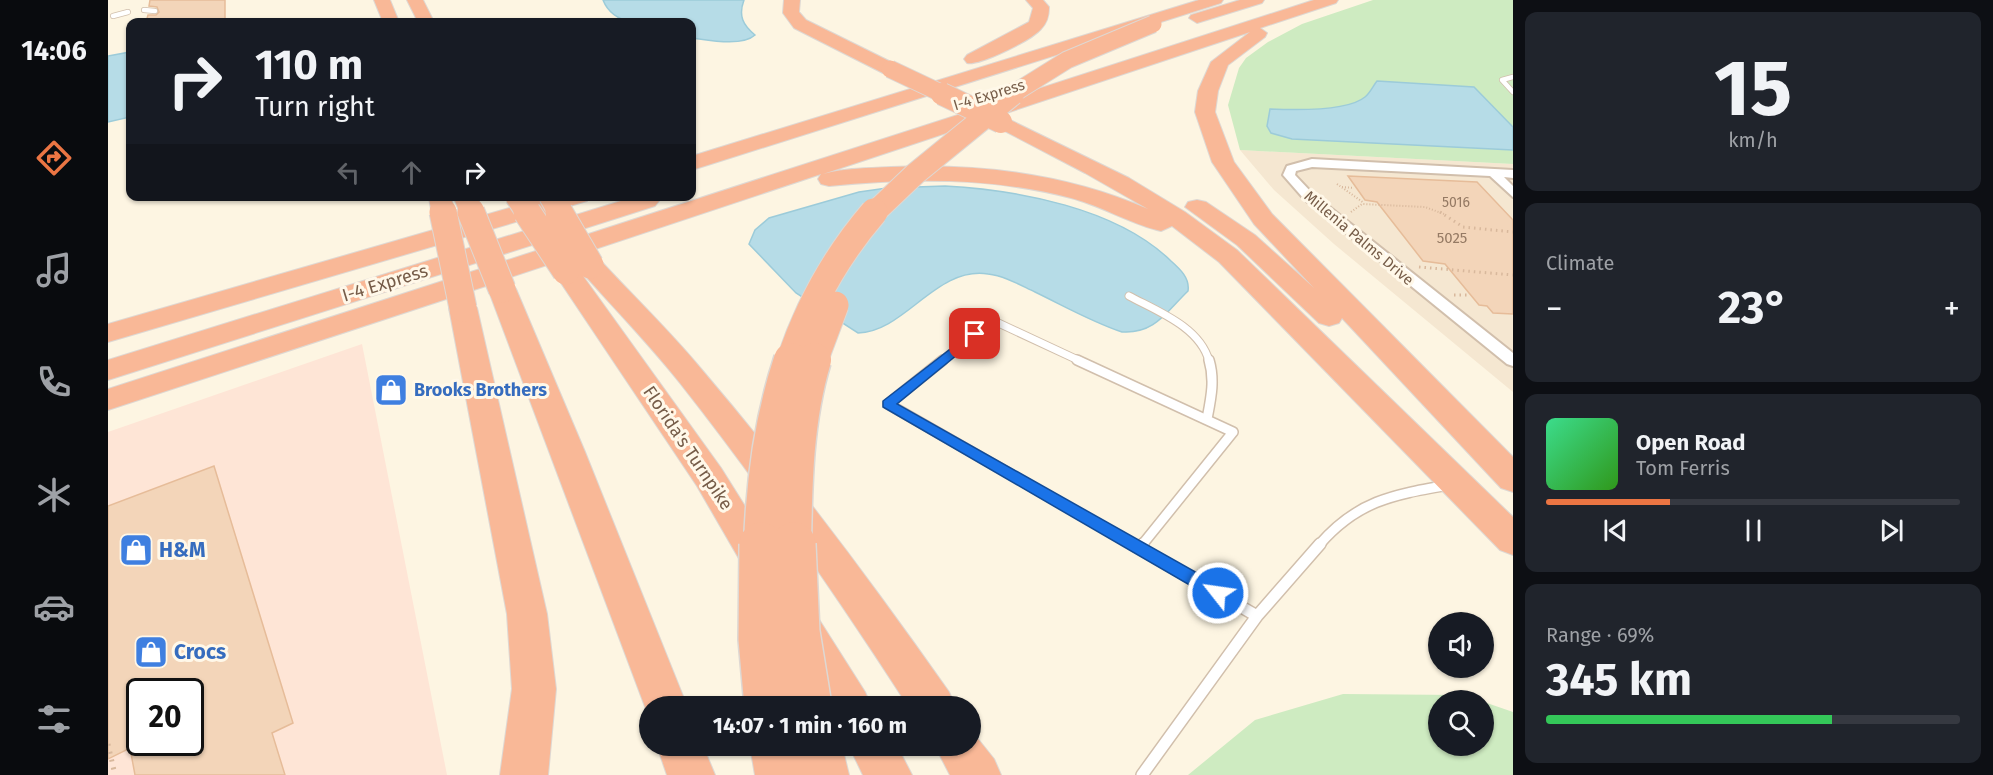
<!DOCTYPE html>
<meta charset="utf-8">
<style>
:root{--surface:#171b24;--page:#20242c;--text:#f1f3f6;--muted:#9ea1a6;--line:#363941;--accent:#eb7543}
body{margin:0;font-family:"Fira Sans",sans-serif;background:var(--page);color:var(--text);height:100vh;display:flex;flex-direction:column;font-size:22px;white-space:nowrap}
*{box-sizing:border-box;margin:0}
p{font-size:20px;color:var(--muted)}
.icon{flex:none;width:33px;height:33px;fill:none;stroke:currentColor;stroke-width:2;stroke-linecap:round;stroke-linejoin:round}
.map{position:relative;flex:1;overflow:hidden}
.sheet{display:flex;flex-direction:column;gap:12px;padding:12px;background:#0d0f14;width:480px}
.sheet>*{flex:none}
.top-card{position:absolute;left:18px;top:18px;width:570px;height:183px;border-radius:12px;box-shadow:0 2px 4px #0004;background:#171b24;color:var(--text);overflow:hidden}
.tools{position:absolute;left:1320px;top:612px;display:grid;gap:12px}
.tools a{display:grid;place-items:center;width:66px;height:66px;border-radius:50%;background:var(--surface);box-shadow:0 2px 4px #0004;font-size:30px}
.speed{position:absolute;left:18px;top:678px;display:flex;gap:12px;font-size:30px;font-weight:700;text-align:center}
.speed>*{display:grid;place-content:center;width:78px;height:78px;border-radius:50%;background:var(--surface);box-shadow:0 2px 4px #0004;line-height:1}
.speed .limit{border:3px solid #111;border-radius:9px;background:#fff;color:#111}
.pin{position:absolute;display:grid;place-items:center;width:51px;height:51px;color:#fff;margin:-26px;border-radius:12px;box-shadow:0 3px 9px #0006}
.me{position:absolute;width:66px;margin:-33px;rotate:300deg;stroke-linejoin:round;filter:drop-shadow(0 0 4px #0008)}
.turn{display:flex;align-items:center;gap:21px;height:126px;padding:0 30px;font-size:27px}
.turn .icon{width:78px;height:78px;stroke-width:2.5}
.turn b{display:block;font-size:42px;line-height:51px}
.lanes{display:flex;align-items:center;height:57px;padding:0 30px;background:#0003;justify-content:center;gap:30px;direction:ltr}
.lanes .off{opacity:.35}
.big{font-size:45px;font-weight:700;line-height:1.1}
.sheet .widget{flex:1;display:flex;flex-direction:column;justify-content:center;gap:9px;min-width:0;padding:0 21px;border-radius:12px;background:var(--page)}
.sheet .dial{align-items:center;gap:0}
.dial b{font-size:78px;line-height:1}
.song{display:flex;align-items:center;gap:18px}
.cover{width:72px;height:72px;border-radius:9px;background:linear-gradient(135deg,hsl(150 70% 55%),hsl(110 70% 35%))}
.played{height:6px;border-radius:3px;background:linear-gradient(90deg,var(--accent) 30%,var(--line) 30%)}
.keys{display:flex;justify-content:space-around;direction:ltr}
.heat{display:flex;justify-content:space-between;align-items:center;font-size:33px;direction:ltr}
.charge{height:9px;border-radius:4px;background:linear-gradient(90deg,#34c759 69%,var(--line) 0)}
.trip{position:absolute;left:531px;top:696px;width:342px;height:60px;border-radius:30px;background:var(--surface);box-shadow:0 2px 4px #0004;font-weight:700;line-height:60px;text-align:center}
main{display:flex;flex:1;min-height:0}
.menu{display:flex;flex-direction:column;width:108px;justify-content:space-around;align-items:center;background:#090b0e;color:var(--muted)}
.menu .icon{width:42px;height:42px}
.menu .current{color:var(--accent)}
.menu b{font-size:27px;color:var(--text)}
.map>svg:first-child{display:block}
.residential{fill:#f5e7d1}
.commercial{fill:#fee5d6;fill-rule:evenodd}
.green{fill:#ceebc1}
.water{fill:#b6dce7;stroke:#9ccbd9;stroke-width:1.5}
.building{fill:#f3d5b9;stroke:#e6bc99;stroke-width:1.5;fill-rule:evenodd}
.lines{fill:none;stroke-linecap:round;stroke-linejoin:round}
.lane-far3-casing{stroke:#d1bfac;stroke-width:6}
.lane-far2-casing{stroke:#d1bfac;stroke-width:9}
.lane-far1-casing{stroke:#d1bfac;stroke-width:12}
.lane-casing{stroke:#d1bfac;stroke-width:14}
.street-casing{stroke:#d1bfac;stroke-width:4}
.highway-casing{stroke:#ded8d3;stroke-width:2}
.path-far2{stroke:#d8b89c;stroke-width:2;stroke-dasharray:1 2;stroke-linecap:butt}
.path-far1{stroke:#d8b89c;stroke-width:3;stroke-dasharray:1.5 4;stroke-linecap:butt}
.path{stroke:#d8b89c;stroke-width:5;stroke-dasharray:2 6;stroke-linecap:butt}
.lane-far3{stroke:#fff;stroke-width:4.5}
.lane-far2{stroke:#fff;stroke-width:7}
.lane-far1{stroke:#fff;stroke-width:9}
.lane{stroke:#fff;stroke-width:11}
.street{fill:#fff;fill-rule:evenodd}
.highway{fill:#f9b897;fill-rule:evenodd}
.highway-bridge-far4-casing{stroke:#ded8d3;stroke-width:19;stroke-linecap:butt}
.highway-bridge-far3-casing{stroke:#ded8d3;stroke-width:24;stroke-linecap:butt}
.highway-bridge-far2-casing{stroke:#ded8d3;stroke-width:29;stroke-linecap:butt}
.highway-bridge-far1-casing{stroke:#ded8d3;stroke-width:37;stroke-linecap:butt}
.highway-bridge-casing{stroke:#ded8d3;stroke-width:46;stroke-linecap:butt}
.highway-bridge-far4{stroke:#f9b897;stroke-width:17}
.highway-bridge-far3{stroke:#f9b897;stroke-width:22}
.highway-bridge-far2{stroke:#f9b897;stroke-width:27}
.highway-bridge-far1{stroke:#f9b897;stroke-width:34}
.highway-bridge{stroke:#f9b897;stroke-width:43}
.route{fill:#1a73e8;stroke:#114b97;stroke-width:1.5}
.labels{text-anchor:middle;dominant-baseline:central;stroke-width:6;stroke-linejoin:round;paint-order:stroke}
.far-number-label{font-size:14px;fill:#957a64}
.far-street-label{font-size:15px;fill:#765c48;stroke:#fff8e9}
.number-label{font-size:15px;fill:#957a64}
.street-label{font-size:18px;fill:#765c48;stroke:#fff8e9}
.shop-label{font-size:18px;font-weight:bold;fill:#366cbe;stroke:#fff8e9;text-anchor:start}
.near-shop-label{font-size:21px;font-weight:bold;fill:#366cbe;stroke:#fff8e9;text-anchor:start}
</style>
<main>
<nav class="menu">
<b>14:06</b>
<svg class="icon current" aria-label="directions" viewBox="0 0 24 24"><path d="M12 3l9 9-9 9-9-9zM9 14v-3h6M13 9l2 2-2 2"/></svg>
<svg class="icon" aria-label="music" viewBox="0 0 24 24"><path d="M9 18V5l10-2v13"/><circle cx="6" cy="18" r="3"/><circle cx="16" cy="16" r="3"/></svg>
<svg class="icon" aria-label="phone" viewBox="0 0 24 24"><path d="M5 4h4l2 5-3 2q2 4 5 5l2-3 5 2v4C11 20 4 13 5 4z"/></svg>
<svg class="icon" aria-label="climate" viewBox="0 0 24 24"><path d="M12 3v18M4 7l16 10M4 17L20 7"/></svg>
<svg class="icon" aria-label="car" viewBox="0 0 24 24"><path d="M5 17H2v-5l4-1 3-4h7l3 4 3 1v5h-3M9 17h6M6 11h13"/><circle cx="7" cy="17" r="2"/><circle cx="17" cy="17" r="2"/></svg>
<svg class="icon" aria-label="filters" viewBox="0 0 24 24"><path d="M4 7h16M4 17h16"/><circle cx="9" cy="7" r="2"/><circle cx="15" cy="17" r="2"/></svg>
</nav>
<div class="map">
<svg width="1405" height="775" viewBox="0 0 1405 775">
<rect width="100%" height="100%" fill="#fdf5e2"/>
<!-- residential -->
<path class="residential" d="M1132,150l273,14v228l-179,-148 -60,-54z"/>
<!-- commercial -->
<path class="commercial" d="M254,344l85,431h-339v-343zM32,692h50v50h-50z"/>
<!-- green -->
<path class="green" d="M1265,0h140v164l-273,-14 -12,-45 11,-37 7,-10 22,-16 34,-18z
M1235,694l116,1 18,5h-39v46h46v-44l29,10v63h-325l67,-55z"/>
<!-- water -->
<path class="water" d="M495,0h141c-6,16 -1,25 11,35 -13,12 -47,5 -63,3v-16c-30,0 -76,11 -89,-22z
M22,52v65l-22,5v-66z
M1269,81l97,6 39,40v23l-221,-11 -21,-6 -4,-7 3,-17c23,1 77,3 95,-12 5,-4 8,-11 12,-16z
M837,186c73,4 172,22 226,75 9,8 19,17 17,30 -22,21 -33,43 -66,41 -30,-10 -58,-26 -87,-40 -15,-7 -30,-16 -47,-18 -52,-8 -83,58 -130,59l-62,-40 -47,-49 6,-14 14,-12 90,-26 28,-4z"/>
<!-- building -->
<path class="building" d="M42,0h75v20l-79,2 2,-7h8l3,-3 -2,-5 -8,-1z
M1240,176l129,6 36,38v94l-20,-1 -6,-7 -8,-1 -34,-41 -22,-3 -46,-59 -12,-2z
M106,466l79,257 -21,10 13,42h-150l-5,-27 -22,11v-253zM32,692h50v50h-50z"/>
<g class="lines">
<defs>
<path id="lane-far3" d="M36,10l11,1
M5,16l15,-4
M1405,77l-11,3 11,12"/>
<path id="lane-far2" d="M1021,296c28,15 71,31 80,65
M833,361l51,-41 88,41"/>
<path id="lane-far1" d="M835,360l-55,44 246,141
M969,360l156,72 -91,113
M1099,419c4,-21 8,-39 2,-59
M1211,545c38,-44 73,-50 129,-60"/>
<path id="lane" d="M1024,544l125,72
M1032,548l3,-4
M1034,775l115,-159 63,-72"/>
<path id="street" d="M1204,159l201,11v8l-9,-1 9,9v11l-23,-21 -178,-9 -16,4 -1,4 17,18 201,160v13l-6,-2 -203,-165 -21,-24 4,-9z"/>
<path id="highway" d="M266,0h16l9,22h-16z
M299,0h16l11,22h-16z
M676,0h16l-1,12 7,8 91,45 2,4 -2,4h-14l-89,-45 -11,-15z
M918,0h17l6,7c0,9 -2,16 -8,22 -9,11 -62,37 -74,34l-3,-4 3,-4 62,-33 4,-14z
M1091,0h24l-2,3 -529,167v-14z
M1132,0h24l-2,3 -65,20 -8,-5 2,-3z
M1206,0h24l-2,3 -76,25 7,5 -2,4 -37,28 -10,26 -3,21 19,50 38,52 241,243v35l-12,-4 -159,-170 -3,5 -10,3 -10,-3 -82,-78 -52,-38 3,-5 9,-2 9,2 49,33 59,53 -60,-64 -42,-62 -17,-50 3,-21 13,-29 39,-30 -427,142c22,-6 46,-6 68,-7 88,-4 176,7 257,42l-63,-36 -86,-45 -3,-4 3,-4 7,-2 123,60 56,34 52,38 276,267v38l-13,-5 -281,-288 -47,-36 -11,5c-31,-7 -59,-25 -90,-33 -80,-21 -161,-20 -242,-12l-8,-2 -3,-5 3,-5 -325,108 16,1 4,6 69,163 102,254h-37v14l-162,-431 4,-5 -384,126v-21z
M443,196h39l-3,5 -479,141v-18z
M529,196h19l3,5 -4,5 -547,174v-20z
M482,257l9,2c34,37 71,72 103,111 88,103 169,211 247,322l6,14h-47c-71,-110 -146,-219 -228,-323 -31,-39 -66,-75 -99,-112l-4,-6 4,-6z
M458,263l9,2 146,203 64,102 -5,11 -14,5 -14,-5 -55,-95 -144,-215 4,-6z
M355,300l10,2 4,6 70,306 9,75 -8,86h-48l12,-86 -5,-75 -58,-306 4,-6z
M695,612l15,6 47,74 6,14h-46l-43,-76 6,-12z
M862,729l24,30 7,16h-51l-15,-29h35z
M549,746h46l12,29h-48z
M642,746h92l7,29h-94z
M741,746h48l15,29h-49z"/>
</defs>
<!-- lane-far3 casing -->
<use href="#lane-far3" class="lane-far3-casing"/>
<!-- lane-far2 casing -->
<use href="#lane-far2" class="lane-far2-casing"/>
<!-- lane-far1 casing -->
<use href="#lane-far1" class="lane-far1-casing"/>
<!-- lane casing -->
<use href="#lane" class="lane-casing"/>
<!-- street casing -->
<use href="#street" class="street-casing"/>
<!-- highway casing -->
<use href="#highway" class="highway-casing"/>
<!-- path-far2 -->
<path class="path-far2" d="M1229,184l27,19
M1234,187l12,1
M1243,212l11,-8 63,3 19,7"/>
<!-- path-far1 -->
<path class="path-far1" d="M1332,212l23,15 50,5
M1311,267l94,8
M1346,295h15"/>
<!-- path -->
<path class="path" d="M0,744l7,31"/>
<!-- lane-far3 -->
<use href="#lane-far3" class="lane-far3"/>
<!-- lane-far2 -->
<use href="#lane-far2" class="lane-far2"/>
<!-- lane-far1 -->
<use href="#lane-far1" class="lane-far1"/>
<!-- lane -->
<use href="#lane" class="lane"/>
<!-- street -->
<use href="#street" class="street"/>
<!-- highway -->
<use href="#highway" class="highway"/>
<defs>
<path id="highway-bridge-far4" d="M782,69l55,26
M903,95l56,-35 86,-36"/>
<path id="highway-bridge-far3" d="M834,94l59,28
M357,196l7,18
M408,196l12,18
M442,196l10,18
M332,197l3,17
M765,214l42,-40 98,-80"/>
<path id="highway-bridge-far2" d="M335,212l20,96
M363,212l31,77
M419,212l39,59
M451,212l31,53
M682,361c18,-54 47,-106 84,-149
M706,361l21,-56"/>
<path id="highway-bridge-far1" d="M653,545c2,-63 10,-125 30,-185
M686,545c1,-61 2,-126 20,-185"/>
<path id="highway-bridge" d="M653,544l-1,95 6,67
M686,544l4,88 12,74"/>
</defs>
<!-- highway-bridge-far4 casing -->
<use href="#highway-bridge-far4" class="highway-bridge-far4-casing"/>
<!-- highway-bridge-far3 casing -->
<use href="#highway-bridge-far3" class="highway-bridge-far3-casing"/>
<!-- highway-bridge-far2 casing -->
<use href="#highway-bridge-far2" class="highway-bridge-far2-casing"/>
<!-- highway-bridge-far1 casing -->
<use href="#highway-bridge-far1" class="highway-bridge-far1-casing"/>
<!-- highway-bridge casing -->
<use href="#highway-bridge" class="highway-bridge-casing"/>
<!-- highway-bridge-far4 -->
<use href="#highway-bridge-far4" class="highway-bridge-far4"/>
<!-- highway-bridge-far3 -->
<use href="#highway-bridge-far3" class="highway-bridge-far3"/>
<!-- highway-bridge-far2 -->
<use href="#highway-bridge-far2" class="highway-bridge-far2"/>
<!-- highway-bridge-far1 -->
<use href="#highway-bridge-far1" class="highway-bridge-far1"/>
<!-- highway-bridge -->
<use href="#highway-bridge" class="highway-bridge"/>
</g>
<!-- route -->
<path class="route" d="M867,330l4,2v5l-82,67 327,184 3,5 -3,5h-12l-329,-191v-6z"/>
<!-- icons -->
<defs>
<symbol id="shop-square" viewBox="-11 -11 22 22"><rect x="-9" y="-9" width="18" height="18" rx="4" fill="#3f7fe0" stroke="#fff8e9"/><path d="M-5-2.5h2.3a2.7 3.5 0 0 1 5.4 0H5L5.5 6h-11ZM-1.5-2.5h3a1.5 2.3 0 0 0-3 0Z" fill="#fff"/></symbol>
</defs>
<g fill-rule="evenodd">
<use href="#shop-square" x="264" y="371" width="38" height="38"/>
<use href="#shop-square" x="9" y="531" width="38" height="38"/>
<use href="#shop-square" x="24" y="633" width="38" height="38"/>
</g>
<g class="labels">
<!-- far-number labels -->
<g class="far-number-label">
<text x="1348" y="202">5016</text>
</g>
<!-- far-street labels -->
<g class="far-street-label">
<text transform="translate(881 95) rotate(-17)">I-4 Express</text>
<text transform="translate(1251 238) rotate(40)">Millenia Palms Drive</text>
</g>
<!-- number labels -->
<g class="number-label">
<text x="1344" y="238">5025</text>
</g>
<!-- street labels -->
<g class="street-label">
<text transform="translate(277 283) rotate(-17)">I-4 Express</text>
<text transform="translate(580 448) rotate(56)">Florida's Turnpike</text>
</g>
<!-- shop labels -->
<g class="shop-label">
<text x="306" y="390">Brooks Brothers</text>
</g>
<!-- near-shop labels -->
<g class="near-shop-label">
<text x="51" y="550">H&amp;M</text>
<text x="66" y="652">Crocs</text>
</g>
</g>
</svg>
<div class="tools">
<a><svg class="icon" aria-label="sound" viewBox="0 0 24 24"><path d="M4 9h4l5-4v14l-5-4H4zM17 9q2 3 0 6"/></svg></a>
<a><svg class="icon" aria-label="search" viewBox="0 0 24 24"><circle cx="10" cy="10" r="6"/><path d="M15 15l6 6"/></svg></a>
</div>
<div class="speed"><div class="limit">20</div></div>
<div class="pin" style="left:867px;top:334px;background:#d93025"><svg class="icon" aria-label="arrive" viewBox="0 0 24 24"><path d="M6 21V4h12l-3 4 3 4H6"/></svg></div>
<svg class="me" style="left:1110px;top:593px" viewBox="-20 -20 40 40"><circle r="17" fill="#1a73e8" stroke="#fff" stroke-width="3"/><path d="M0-11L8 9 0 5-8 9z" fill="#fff"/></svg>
<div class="trip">14:07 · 1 min · 160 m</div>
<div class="top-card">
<div class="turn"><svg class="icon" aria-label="right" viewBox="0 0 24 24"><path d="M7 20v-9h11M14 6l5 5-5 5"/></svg><div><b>110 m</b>Turn right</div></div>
<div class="lanes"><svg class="icon off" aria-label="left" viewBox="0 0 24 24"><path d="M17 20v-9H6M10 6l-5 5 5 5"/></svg><svg class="icon off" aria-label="ahead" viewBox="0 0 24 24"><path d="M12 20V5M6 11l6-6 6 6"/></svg><svg class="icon" aria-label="right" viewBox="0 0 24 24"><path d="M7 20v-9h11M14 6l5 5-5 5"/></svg></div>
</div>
</div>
<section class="sheet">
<div class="widget dial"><b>15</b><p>km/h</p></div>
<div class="widget"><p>Climate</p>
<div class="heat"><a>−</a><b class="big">23°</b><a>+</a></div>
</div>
<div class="widget">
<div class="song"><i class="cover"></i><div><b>Open Road</b><p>Tom Ferris</p></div></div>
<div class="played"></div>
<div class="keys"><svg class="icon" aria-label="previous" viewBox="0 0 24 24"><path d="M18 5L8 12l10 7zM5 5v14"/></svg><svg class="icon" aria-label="pause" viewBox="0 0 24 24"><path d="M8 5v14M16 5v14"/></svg><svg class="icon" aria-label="next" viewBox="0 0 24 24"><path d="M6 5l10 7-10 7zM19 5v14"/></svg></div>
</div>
<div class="widget"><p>Range · 69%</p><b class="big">345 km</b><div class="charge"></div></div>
</section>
</main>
